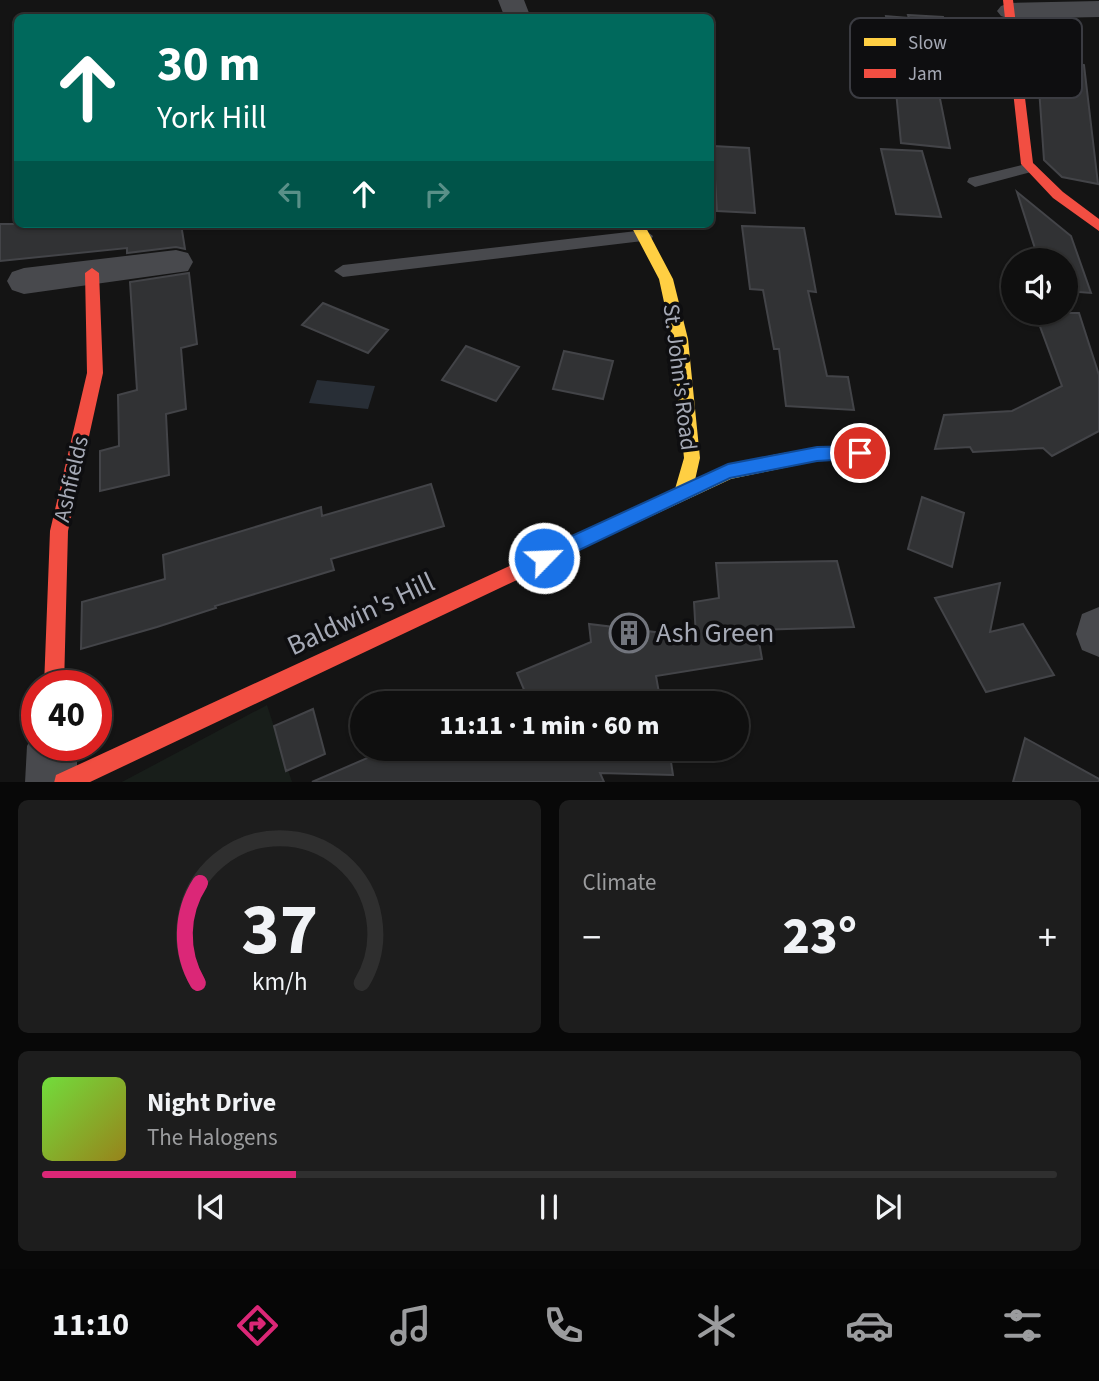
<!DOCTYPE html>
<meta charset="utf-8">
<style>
:root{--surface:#0f0f0f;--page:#1d1d1d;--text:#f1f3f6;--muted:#9b9c9e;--line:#2f2f2f;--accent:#db2777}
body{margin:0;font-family:"Source Sans 3",sans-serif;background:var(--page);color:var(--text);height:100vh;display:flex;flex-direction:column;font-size:26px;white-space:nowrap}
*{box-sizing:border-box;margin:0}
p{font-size:23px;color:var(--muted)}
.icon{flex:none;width:38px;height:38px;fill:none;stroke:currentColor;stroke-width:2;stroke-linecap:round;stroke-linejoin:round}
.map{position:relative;height:782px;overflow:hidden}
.panel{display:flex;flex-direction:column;gap:18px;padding:18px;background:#080808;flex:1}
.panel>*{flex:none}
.hud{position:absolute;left:14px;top:14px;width:700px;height:214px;border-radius:10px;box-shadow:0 2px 5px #0004,0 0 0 2px var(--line);background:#00695c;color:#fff;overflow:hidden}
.buttons{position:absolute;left:1001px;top:248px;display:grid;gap:14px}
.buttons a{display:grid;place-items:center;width:77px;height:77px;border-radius:50%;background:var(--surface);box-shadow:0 2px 5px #0004,0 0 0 2px var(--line);font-size:35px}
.speed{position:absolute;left:21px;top:670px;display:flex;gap:14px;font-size:35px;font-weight:700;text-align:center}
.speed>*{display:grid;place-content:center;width:91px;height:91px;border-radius:50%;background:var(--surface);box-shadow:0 2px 5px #0004,0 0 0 2px var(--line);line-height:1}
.speed .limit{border:10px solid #d22;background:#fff;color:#111}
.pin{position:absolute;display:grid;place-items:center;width:60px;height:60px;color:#fff;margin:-30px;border:4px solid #fff;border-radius:50%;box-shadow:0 2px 7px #0007}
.me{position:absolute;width:77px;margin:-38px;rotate:66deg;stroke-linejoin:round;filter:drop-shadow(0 0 5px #0008)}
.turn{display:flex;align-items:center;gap:24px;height:147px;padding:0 28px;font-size:32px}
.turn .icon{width:91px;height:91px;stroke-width:2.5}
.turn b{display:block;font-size:49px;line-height:60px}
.lanes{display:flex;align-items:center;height:66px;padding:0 28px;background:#0003;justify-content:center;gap:35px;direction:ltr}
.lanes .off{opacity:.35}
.big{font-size:52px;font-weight:800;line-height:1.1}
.panel .widget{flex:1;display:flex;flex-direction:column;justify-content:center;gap:10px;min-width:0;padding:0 24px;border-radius:10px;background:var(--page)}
.panel .dial{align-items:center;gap:0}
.dial svg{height:182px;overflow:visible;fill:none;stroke:var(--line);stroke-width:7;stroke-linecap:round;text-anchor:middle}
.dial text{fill:var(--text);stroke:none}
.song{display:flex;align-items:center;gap:21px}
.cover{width:84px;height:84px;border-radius:10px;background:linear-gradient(135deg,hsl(100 70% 55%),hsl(50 70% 35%))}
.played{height:7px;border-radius:4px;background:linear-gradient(90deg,var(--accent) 25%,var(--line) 25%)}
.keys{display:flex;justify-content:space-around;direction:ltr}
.heat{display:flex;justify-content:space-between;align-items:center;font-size:38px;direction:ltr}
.panel .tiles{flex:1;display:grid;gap:18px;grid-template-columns:1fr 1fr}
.widget:last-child{grid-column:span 2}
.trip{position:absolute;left:350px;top:691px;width:399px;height:70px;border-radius:35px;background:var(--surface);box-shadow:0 2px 5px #0004,0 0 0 2px var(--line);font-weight:800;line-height:70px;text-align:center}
.dock{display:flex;height:112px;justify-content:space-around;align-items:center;background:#060606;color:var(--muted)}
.dock .icon{width:49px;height:49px}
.dock .on{color:var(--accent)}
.dock b{font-size:32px;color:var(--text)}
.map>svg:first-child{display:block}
.green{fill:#181e1a}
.water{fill:#282e36}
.building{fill:#313234;stroke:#434448;stroke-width:2}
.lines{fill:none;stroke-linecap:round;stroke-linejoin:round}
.lane{fill:#48494d;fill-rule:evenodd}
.street{fill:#48494d;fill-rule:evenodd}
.slow{fill:#ffcf43;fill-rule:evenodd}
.jam{fill:#f24e42;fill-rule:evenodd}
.route{fill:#1a73e8;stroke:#114b97;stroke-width:2}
.labels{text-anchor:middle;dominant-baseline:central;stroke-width:7;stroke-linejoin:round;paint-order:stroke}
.street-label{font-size:23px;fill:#a5a9b5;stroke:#0e0e10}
.near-street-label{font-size:28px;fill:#a5a9b5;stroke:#0e0e10}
.near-poi-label{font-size:28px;fill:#a5a9b5;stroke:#0e0e10;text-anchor:start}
.key{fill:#0e0e10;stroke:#3b3c42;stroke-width:2}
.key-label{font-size:19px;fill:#a5a9b5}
</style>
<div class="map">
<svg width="1099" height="783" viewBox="0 0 1099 783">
<rect width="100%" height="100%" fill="#141414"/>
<!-- green -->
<path class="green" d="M267,705l25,77 -172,1z"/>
<!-- water -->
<path class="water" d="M317,380l58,6 -7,23 -59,-6z"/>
<!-- building -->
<path class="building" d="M908,15l35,2 7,41 -11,-2 6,29 -8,-1 13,64 -49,-5 -8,-83h2l-9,-44 23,2z
M1055,59l29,6 14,119 -36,-7 -18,-17 -5,-72 15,3z
M713,146l36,2 6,65 -38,-2z
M881,149l41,2 19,66 -45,-3z
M1017,192l54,44 20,57 -25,-2v-30h-27z
M0,224h181l4,25 -9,-2 -49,6v-5l-127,13z
M742,226l62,2 12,64 -8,-1 19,85 21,1 6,33 -68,-4 -7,-57h-5l-11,-59 -13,-1z
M189,273l8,71 -16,4 5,61 -20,5 3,61 -69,16v-40l19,-5 -1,-51 19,-5 -7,-108z
M323,303l65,27 -20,23 -66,-28z
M1035,313h44l20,62v56l-47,25 -9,-8 -70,4 -3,-5 -35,2 9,-34 68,-4 50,-25z
M466,346l53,21 -23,34 -54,-21z
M564,351l49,10 -10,38 -50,-10z
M431,484l13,42 -113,33 3,11 -119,36 1,2 -59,19 -76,22 1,-47 83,-23 -2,-24 158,-48 1,9z
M922,497l42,16 -12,54 -44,-18z
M837,561l17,66 -97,3 5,29 -106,17 5,28h-131l-13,-31 74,-31 -2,-18 107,13 -2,-35 25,-4 -3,-35z
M1000,583l-10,49 33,-8 31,51 -68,17 -51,-94z
M313,709l12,45 -39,17 -12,-45z
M1025,738l74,41v3h-86z
M388,749h281l4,26 -73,-2 4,9h-292z"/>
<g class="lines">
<!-- lane -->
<path class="lane" d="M1030,163l5,2 3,3 -3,3 -60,16 -8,-5 2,-4z
M645,230l8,6 -2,4 -308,37 -9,-6 9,-6z"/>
<!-- street -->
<path class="street" d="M498,0h26l7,18h-26z
M1099,1v16l-89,2 -9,-3 -4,-5 4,-5 9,-3z
M176,250l12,3 5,9 -5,9 -164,23 -12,-4 -5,-9 5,-9 12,-4z
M1099,607v50l-17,-7 -6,-16 6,-20z
M37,727v19h40v37h-52l2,-37z"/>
<!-- slow -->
<path class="slow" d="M630,224h14l29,55 15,60 12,119 -5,22c51,-24 109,-33 165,-34l6,2 2,5 -2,5 -6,2 -43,1 -86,18 -178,83 -6,-2 -3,-6 3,-6 128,-59 9,-31 -12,-119 -13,-60z"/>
<!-- jam -->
<path class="jam" d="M1003,0h10l20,163 30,29 36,27v12l-46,-33 -32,-34z
M92,268l7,5 4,100 -35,158 -4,155h-20l6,-155 37,-158 -2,-100z
M553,546l6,2 3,6 -3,6 -471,223h-34l2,-8z"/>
</g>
<!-- route -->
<path class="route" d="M860,446l6,2 3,5 -3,5 -49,3 -87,17 -180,86 -6,2 -7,-2 -2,-6 2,-6 191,-88 89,-17z"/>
<!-- icons -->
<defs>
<symbol id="building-ring" viewBox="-11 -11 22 22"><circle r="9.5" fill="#0e0e10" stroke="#72757d" stroke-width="1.5"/><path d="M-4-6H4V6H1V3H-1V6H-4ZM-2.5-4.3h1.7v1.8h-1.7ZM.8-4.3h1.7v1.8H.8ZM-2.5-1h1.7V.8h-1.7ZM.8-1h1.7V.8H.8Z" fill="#72757d"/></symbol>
</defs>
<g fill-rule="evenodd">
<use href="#building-ring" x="607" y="611" width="44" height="44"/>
</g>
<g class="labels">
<!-- street labels -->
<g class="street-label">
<text transform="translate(680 377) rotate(83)">St. John's Road</text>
<text transform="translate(71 479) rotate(-77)">Ashfields</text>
</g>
<!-- near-street labels -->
<g class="near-street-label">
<text transform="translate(361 614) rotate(-25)">Baldwin's Hill</text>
</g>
<!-- near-poi labels -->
<g class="near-poi-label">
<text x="656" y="633">Ash Green</text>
</g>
</g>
<!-- legend -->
<rect x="850" y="18" width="232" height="80" rx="10" class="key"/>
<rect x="864" y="38" width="32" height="8" fill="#ffcf43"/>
<rect x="864" y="69" width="32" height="9" fill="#f24e42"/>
<g class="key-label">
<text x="908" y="49">Slow</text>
<text x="908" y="80">Jam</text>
</g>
</svg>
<div class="buttons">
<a><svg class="icon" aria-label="sound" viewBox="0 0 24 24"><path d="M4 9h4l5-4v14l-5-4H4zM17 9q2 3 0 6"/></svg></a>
</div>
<div class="speed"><div class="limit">40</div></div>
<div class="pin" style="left:860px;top:453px;background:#d93025"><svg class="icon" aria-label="arrive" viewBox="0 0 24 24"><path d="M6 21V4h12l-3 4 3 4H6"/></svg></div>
<svg class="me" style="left:544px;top:558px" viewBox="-20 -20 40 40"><circle r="17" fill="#1a73e8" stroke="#fff" stroke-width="3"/><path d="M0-11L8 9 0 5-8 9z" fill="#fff"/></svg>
<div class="trip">11:11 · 1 min · 60 m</div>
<div class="hud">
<div class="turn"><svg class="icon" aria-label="ahead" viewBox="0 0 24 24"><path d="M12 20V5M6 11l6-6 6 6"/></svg><div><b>30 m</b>York Hill</div></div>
<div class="lanes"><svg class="icon off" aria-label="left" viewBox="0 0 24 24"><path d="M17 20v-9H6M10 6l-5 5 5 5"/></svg><svg class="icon" aria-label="ahead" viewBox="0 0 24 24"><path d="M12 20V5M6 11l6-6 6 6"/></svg><svg class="icon off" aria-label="right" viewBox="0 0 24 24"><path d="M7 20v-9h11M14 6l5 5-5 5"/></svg></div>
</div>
</div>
<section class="panel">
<div class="tiles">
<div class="widget dial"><svg viewBox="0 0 100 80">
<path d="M14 69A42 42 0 1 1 86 69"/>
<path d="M14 69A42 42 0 0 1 15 25" stroke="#db2777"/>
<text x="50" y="56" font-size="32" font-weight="700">37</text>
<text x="50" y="72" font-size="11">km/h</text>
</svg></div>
<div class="widget"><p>Climate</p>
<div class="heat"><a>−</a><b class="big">23°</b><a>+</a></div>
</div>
<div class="widget">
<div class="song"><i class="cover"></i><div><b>Night Drive</b><p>The Halogens</p></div></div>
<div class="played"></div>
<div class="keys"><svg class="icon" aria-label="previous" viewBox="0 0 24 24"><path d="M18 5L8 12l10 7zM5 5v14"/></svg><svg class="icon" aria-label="pause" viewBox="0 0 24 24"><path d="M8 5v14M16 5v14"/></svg><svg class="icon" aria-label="next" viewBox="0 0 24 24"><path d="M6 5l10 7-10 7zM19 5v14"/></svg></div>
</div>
</div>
</section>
<nav class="dock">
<b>11:10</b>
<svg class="icon on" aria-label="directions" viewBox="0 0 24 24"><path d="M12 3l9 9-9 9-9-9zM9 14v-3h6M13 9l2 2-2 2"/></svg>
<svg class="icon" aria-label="music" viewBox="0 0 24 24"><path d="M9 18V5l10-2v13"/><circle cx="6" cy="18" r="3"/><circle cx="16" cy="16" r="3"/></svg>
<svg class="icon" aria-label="phone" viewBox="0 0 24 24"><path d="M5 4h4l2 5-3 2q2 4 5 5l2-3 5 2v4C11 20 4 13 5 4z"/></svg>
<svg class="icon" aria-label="climate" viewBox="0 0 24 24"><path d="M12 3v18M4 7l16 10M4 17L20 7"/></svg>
<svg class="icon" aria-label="car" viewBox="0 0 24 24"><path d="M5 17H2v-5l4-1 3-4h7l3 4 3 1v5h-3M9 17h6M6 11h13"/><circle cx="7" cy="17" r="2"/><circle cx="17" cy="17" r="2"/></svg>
<svg class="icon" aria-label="filters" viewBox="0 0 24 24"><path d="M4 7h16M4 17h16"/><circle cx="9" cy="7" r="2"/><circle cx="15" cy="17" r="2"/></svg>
</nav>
